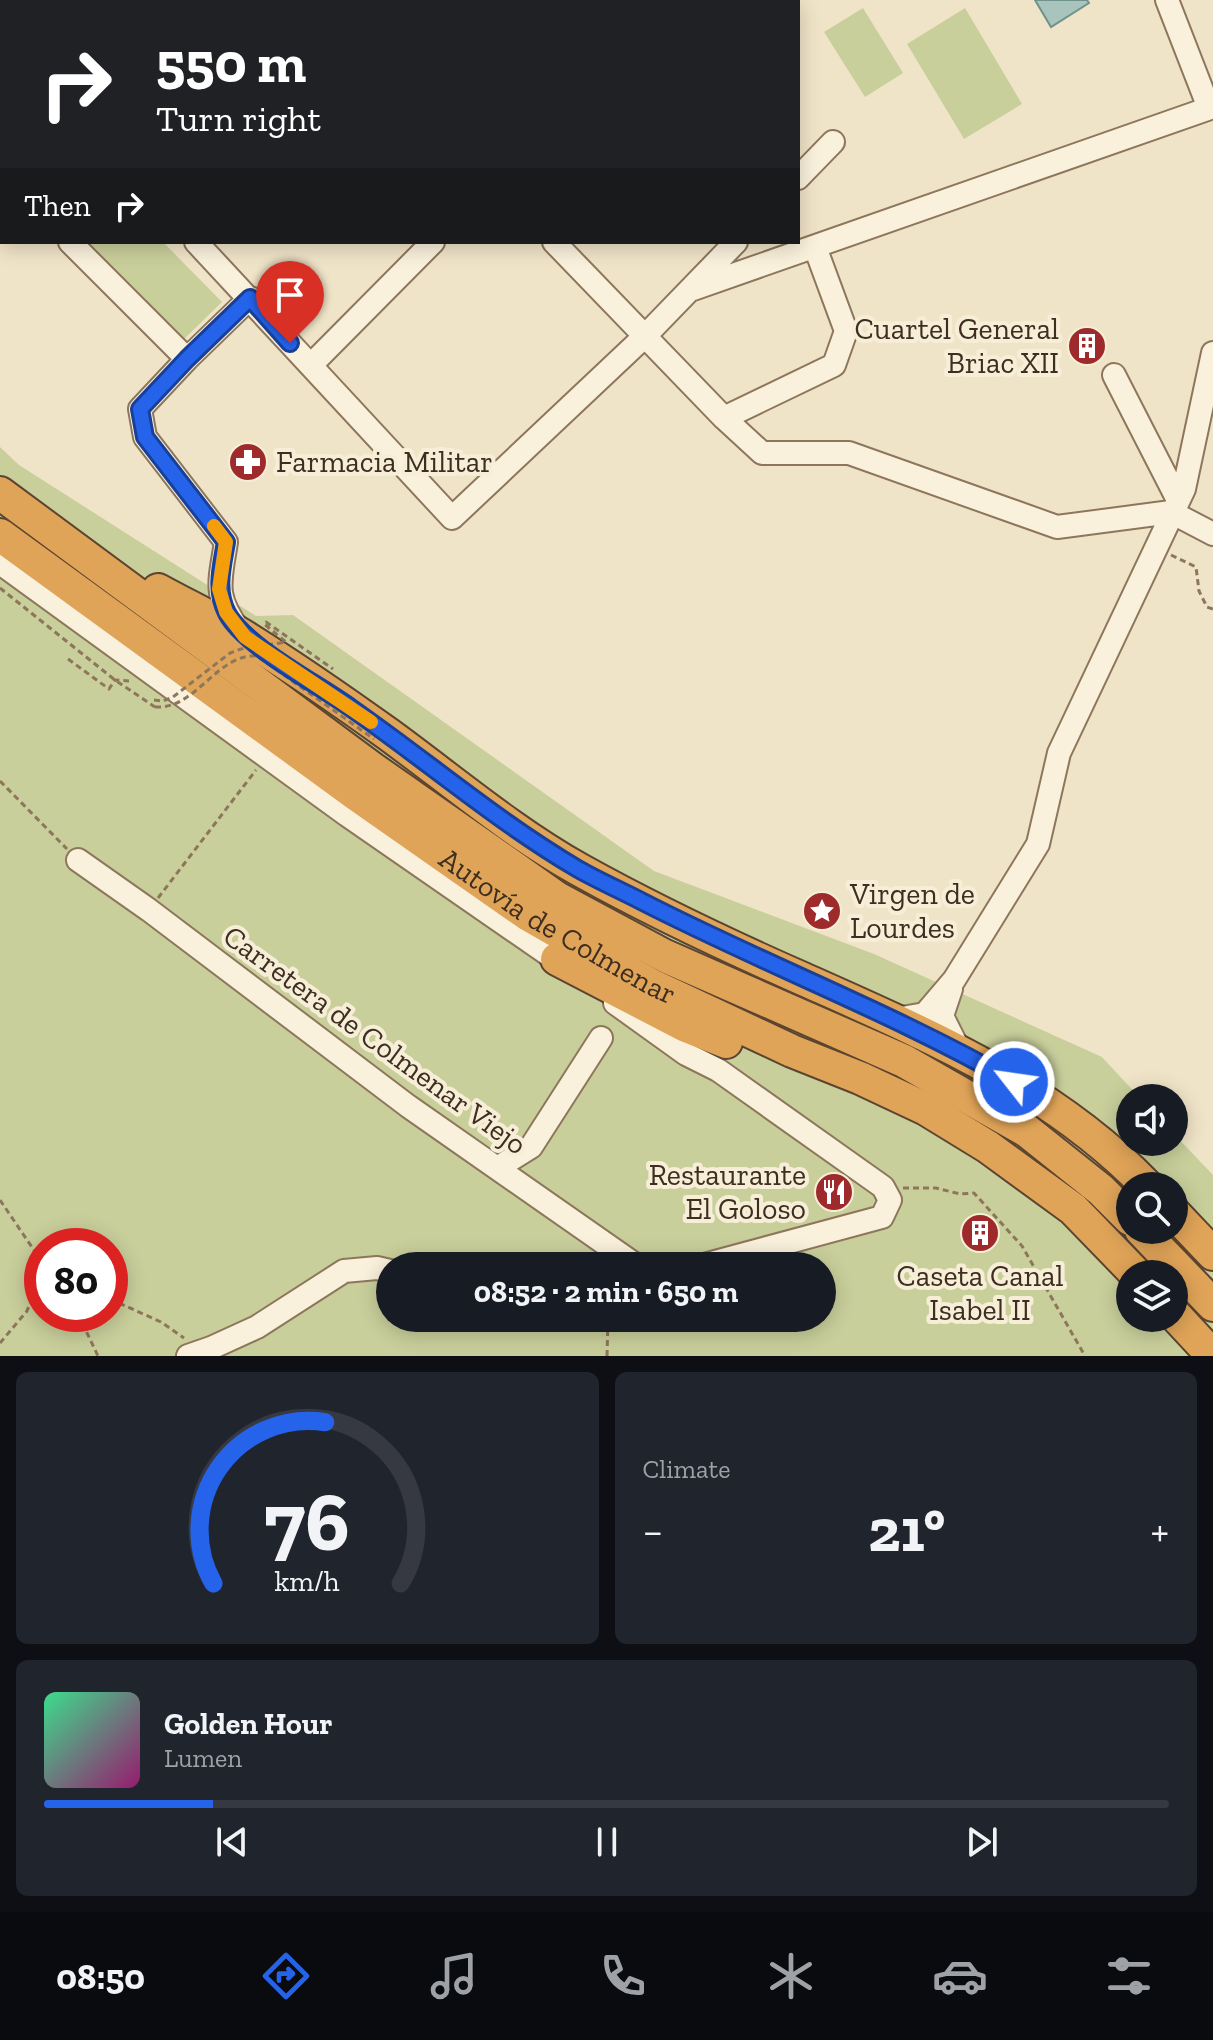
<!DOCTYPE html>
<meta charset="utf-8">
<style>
:root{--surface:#171b24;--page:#20242c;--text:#f1f3f6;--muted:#9ea1a6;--line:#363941;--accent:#2563eb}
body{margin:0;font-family:"Zilla Slab",serif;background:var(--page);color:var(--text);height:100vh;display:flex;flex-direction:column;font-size:30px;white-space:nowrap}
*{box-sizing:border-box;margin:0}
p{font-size:26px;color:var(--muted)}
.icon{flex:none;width:44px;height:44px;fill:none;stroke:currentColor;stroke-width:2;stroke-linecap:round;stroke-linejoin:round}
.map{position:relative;height:1356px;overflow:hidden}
.details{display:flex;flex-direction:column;gap:16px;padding:16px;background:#0d0f14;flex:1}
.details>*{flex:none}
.banner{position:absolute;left:0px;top:0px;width:800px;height:244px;box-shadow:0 4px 20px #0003;background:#202124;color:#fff;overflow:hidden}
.tools{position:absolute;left:1116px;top:1084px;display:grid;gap:16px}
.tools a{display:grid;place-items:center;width:72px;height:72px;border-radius:50%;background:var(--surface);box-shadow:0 4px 20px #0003;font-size:40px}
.speed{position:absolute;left:24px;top:1228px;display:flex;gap:16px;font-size:40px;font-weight:700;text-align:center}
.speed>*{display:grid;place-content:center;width:104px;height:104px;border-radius:50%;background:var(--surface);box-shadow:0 4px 20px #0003;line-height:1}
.speed .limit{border:12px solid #d22;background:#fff;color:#111}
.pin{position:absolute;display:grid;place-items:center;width:68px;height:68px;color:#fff;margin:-82px -34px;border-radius:50% 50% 50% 0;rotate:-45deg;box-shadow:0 0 8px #0007}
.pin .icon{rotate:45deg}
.me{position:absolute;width:88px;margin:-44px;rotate:300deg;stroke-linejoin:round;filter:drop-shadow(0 0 6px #0008)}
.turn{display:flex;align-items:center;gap:28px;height:168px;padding:0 24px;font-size:36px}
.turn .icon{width:104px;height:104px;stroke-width:2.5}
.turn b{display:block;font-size:56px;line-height:68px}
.then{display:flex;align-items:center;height:76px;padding:0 24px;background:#0003;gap:16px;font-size:30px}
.big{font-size:60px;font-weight:700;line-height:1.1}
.details .card{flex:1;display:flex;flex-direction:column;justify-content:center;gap:12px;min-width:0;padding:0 28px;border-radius:12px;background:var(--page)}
.details .dial{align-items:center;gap:0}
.dial svg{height:208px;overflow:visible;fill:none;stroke:var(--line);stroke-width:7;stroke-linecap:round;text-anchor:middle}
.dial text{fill:var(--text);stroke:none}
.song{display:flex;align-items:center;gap:24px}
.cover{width:96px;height:96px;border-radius:12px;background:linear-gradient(135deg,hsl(150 70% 55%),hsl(320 70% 35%))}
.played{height:8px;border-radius:4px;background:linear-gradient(90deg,var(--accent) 15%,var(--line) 15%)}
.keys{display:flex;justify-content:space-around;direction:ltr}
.heat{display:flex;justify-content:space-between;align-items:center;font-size:44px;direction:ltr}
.details .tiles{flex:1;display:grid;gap:16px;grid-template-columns:1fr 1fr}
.card:last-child{grid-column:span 2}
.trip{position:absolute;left:376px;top:1252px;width:460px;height:80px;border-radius:40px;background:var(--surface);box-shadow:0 4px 20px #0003;font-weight:700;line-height:80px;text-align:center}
.tab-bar{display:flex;height:128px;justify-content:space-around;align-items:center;background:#090b0e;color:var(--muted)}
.tab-bar .icon{width:56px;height:56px}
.tab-bar .on{color:var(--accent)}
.tab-bar b{font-size:36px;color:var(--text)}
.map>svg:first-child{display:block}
.green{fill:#c9cf9b;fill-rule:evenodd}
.water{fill:#a9c4bc;stroke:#6f938a;stroke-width:2}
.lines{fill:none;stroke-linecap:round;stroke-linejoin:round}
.minor-casing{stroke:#8d765c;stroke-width:26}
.highway-casing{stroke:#5b4430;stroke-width:36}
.path{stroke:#8d765c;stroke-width:3;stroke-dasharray:6 4;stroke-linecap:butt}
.minor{stroke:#faf1dc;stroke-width:22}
.highway{stroke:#e0a458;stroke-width:32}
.path-bridge{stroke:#8d765c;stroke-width:3;stroke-dasharray:6 4;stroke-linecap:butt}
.route-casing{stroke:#184099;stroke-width:20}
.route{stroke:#2563eb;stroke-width:14}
.slow{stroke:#f59e0b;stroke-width:14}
.labels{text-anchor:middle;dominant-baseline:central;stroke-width:8;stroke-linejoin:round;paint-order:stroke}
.poi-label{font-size:30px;fill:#3d2e20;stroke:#f7eed8;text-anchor:end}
.street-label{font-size:30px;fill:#3d2e20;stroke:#f7eed8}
</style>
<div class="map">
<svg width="1213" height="1356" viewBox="0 0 1213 1356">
<rect width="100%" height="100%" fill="#f0e4c8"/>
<!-- green -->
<path class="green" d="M863,8l40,65 -38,24 -41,-65z
M965,8l57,96 -58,35 -57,-95z
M82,242h81l59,60 -42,41z
M0,447l19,18 237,151 37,-1 361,256 220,83 228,103 38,41h-10v44h44v-8l39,41v181h-1213zM1130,1186h44v44h-44zM42,1246h68v68h-68zM390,1266h432v52h-432zM1130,1274h44v44h-44z"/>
<!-- water -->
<path class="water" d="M1035,0h52l2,3 -38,24z"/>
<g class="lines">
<defs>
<path id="minor" d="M293,0l2,2
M413,0l2,2
M1167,0l42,108
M0,169l2,2
M798,178l35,-36
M70,242l117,117
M196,242l256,276 193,-182 91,-94
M554,242l170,176 38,35h87l208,74 114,-15 42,22
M693,289l520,-182
M311,365l122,-123
M1114,375l64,125
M724,418l110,-53 12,-34 -31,-84
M0,563l347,252 221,153
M239,630c-26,-35 -19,-48 -13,-88l-81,-105 -5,-28 47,-50 63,-61
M78,860l71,50 259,196 229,160
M951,989l-9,27 17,34
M615,1003l71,51 32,16 165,117 7,13 -8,17 -182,49
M896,1019l29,-5 29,-34 84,-136 21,-91 125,-264 29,-136
M497,1168l34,-21 70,-109
M188,1356l23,-8 46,-21 87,-56 33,-3 13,3"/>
<g id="highway">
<path d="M0,493l373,276 184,129 108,58 239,105 123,70 74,59 29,29"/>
<path id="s1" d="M0,535l357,260 170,119 124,71 141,66 68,27 66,31 62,38 85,62 63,65"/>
<path d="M158,590c29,16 61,31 90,49 48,30 94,62 140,95 63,46 124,98 192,136 72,40 148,76 223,109 123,55 249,108 344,207"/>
<path d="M557,959l129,67 40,16"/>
<path d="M1174,1213l39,41"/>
<path d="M1141,1230l72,75"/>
<path d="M1174,1314l39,42"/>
</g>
</defs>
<!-- minor casing -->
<use href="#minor" class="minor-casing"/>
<!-- highway casing -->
<use href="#highway" class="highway-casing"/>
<!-- path -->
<path class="path" d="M506,0l2,2
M680,2l2,-2
M1171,555l25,12 3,24 8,16 6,2
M0,588l115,92 40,27
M68,659l41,30 6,-9 14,1
M0,781l67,68
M158,898l98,-128
M903,1188h33l24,6 14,-1 48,53 63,110
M0,1200l42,62
M110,1299l51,23 23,16
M78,1314l20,42
M0,1343l27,-32 12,-30 1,-23
M607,1356l1,-38"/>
<!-- minor -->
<use href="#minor" class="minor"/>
<!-- highway -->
<use href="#highway" class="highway"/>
<!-- path-bridge -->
<path class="path-bridge" d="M154,700l9,1 10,-4 57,-44 11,-4 45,-7 -22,-18 2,-2 67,47
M155,707c41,3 62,-54 102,-51l117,83"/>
</g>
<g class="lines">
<defs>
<path id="route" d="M290,343l-40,-45 -63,61 -47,50 5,28 81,105c-4,24 -11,48 1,71 17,33 91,71 124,95 76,53 147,114 227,161 21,12 44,22 65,33 123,63 252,112 371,180"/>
</defs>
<!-- route casing -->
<use href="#route" class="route-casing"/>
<!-- route -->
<use href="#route" class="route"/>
<!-- slow -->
<path class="slow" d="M214,526l12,16 -7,47 7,23 19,25 126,85"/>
</g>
<!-- icons -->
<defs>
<symbol id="building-disc" viewBox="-11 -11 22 22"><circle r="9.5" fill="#9e2a2b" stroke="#f7eed8"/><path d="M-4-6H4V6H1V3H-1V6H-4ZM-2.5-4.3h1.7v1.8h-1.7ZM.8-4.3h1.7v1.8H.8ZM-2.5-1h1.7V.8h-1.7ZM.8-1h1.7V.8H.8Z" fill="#fff"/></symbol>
<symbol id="pharmacy-disc" viewBox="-11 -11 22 22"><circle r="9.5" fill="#9e2a2b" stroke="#f7eed8"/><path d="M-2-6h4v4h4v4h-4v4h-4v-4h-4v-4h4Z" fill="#fff"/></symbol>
<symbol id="sight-disc" viewBox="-11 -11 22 22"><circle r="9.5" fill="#9e2a2b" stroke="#f7eed8"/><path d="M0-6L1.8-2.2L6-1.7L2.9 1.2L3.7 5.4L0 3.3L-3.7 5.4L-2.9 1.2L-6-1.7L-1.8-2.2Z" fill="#fff"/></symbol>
<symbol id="restaurant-disc" viewBox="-11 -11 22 22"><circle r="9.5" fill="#9e2a2b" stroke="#f7eed8"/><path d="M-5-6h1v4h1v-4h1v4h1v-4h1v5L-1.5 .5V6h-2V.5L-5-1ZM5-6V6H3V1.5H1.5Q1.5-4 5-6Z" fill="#fff"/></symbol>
</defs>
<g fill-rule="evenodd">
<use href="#building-disc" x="1065" y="324" width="44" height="44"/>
<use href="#pharmacy-disc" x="226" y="440" width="44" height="44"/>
<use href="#sight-disc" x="800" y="889" width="44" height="44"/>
<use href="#restaurant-disc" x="812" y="1170" width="44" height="44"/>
<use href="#building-disc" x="958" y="1211" width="44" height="44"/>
</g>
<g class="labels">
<!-- poi labels -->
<g class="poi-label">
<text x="1059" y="329">Cuartel General<tspan x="1059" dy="34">Briac XII</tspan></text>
<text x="276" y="462" text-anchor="start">Farmacia Militar</text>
<text x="850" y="894" text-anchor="start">Virgen de<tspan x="850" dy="34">Lourdes</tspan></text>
<text x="806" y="1175">Restaurante<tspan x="806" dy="34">El Goloso</tspan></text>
<text x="980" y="1276" text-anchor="middle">Caseta Canal<tspan x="980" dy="34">Isabel II</tspan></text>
</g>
<!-- street labels -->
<g class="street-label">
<text stroke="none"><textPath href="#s1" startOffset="682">Autovía de Colmenar</textPath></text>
<text transform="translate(375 1040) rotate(36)">Carretera de Colmenar Viejo</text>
</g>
</g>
</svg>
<div class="tools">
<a><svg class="icon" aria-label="sound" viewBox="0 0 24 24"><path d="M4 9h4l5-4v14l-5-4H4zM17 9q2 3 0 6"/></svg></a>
<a><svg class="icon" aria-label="search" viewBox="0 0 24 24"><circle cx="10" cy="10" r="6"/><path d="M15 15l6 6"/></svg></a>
<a><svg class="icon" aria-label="layers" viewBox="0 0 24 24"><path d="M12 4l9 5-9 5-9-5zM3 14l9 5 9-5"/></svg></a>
</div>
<div class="speed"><div class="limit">80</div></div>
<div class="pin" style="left:290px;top:343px;background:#d93025"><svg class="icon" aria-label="arrive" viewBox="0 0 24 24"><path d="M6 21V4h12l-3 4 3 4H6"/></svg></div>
<svg class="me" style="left:1014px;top:1082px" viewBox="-20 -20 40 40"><circle r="17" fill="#2563eb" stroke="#fff" stroke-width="3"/><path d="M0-11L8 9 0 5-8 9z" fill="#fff"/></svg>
<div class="trip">08:52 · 2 min · 650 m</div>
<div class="banner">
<div class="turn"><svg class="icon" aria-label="right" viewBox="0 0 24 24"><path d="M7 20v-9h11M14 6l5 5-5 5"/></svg><div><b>550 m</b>Turn right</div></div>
<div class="then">Then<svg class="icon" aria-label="right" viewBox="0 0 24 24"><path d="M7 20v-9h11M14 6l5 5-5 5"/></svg></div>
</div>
</div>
<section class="details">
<div class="tiles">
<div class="card dial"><svg viewBox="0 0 100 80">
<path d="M14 69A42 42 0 1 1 86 69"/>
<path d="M14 69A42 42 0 0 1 57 7" stroke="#2563eb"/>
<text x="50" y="56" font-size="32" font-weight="700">76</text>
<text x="50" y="72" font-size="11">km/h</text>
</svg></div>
<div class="card"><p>Climate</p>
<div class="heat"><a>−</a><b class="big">21°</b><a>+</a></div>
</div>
<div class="card">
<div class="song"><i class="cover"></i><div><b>Golden Hour</b><p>Lumen</p></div></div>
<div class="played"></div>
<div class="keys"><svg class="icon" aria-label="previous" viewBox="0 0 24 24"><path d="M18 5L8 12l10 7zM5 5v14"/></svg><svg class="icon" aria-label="pause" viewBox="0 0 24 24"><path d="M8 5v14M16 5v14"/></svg><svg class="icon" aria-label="next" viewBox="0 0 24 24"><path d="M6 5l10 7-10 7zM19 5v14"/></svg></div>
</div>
</div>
</section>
<nav class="tab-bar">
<b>08:50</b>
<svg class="icon on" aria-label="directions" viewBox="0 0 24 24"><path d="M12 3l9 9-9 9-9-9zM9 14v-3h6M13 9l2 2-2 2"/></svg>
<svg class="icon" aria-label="music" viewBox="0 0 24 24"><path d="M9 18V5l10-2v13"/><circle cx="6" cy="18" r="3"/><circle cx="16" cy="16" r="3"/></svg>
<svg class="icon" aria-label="phone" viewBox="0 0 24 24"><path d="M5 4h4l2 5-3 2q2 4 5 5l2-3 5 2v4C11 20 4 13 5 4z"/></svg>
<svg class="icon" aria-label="climate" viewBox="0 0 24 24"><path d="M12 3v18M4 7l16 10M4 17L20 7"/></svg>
<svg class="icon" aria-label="car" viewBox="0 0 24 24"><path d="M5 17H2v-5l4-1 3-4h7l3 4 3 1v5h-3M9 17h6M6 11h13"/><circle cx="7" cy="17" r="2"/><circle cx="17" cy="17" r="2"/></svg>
<svg class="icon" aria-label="filters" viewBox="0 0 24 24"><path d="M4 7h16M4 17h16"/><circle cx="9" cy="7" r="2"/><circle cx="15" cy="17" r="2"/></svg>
</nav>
